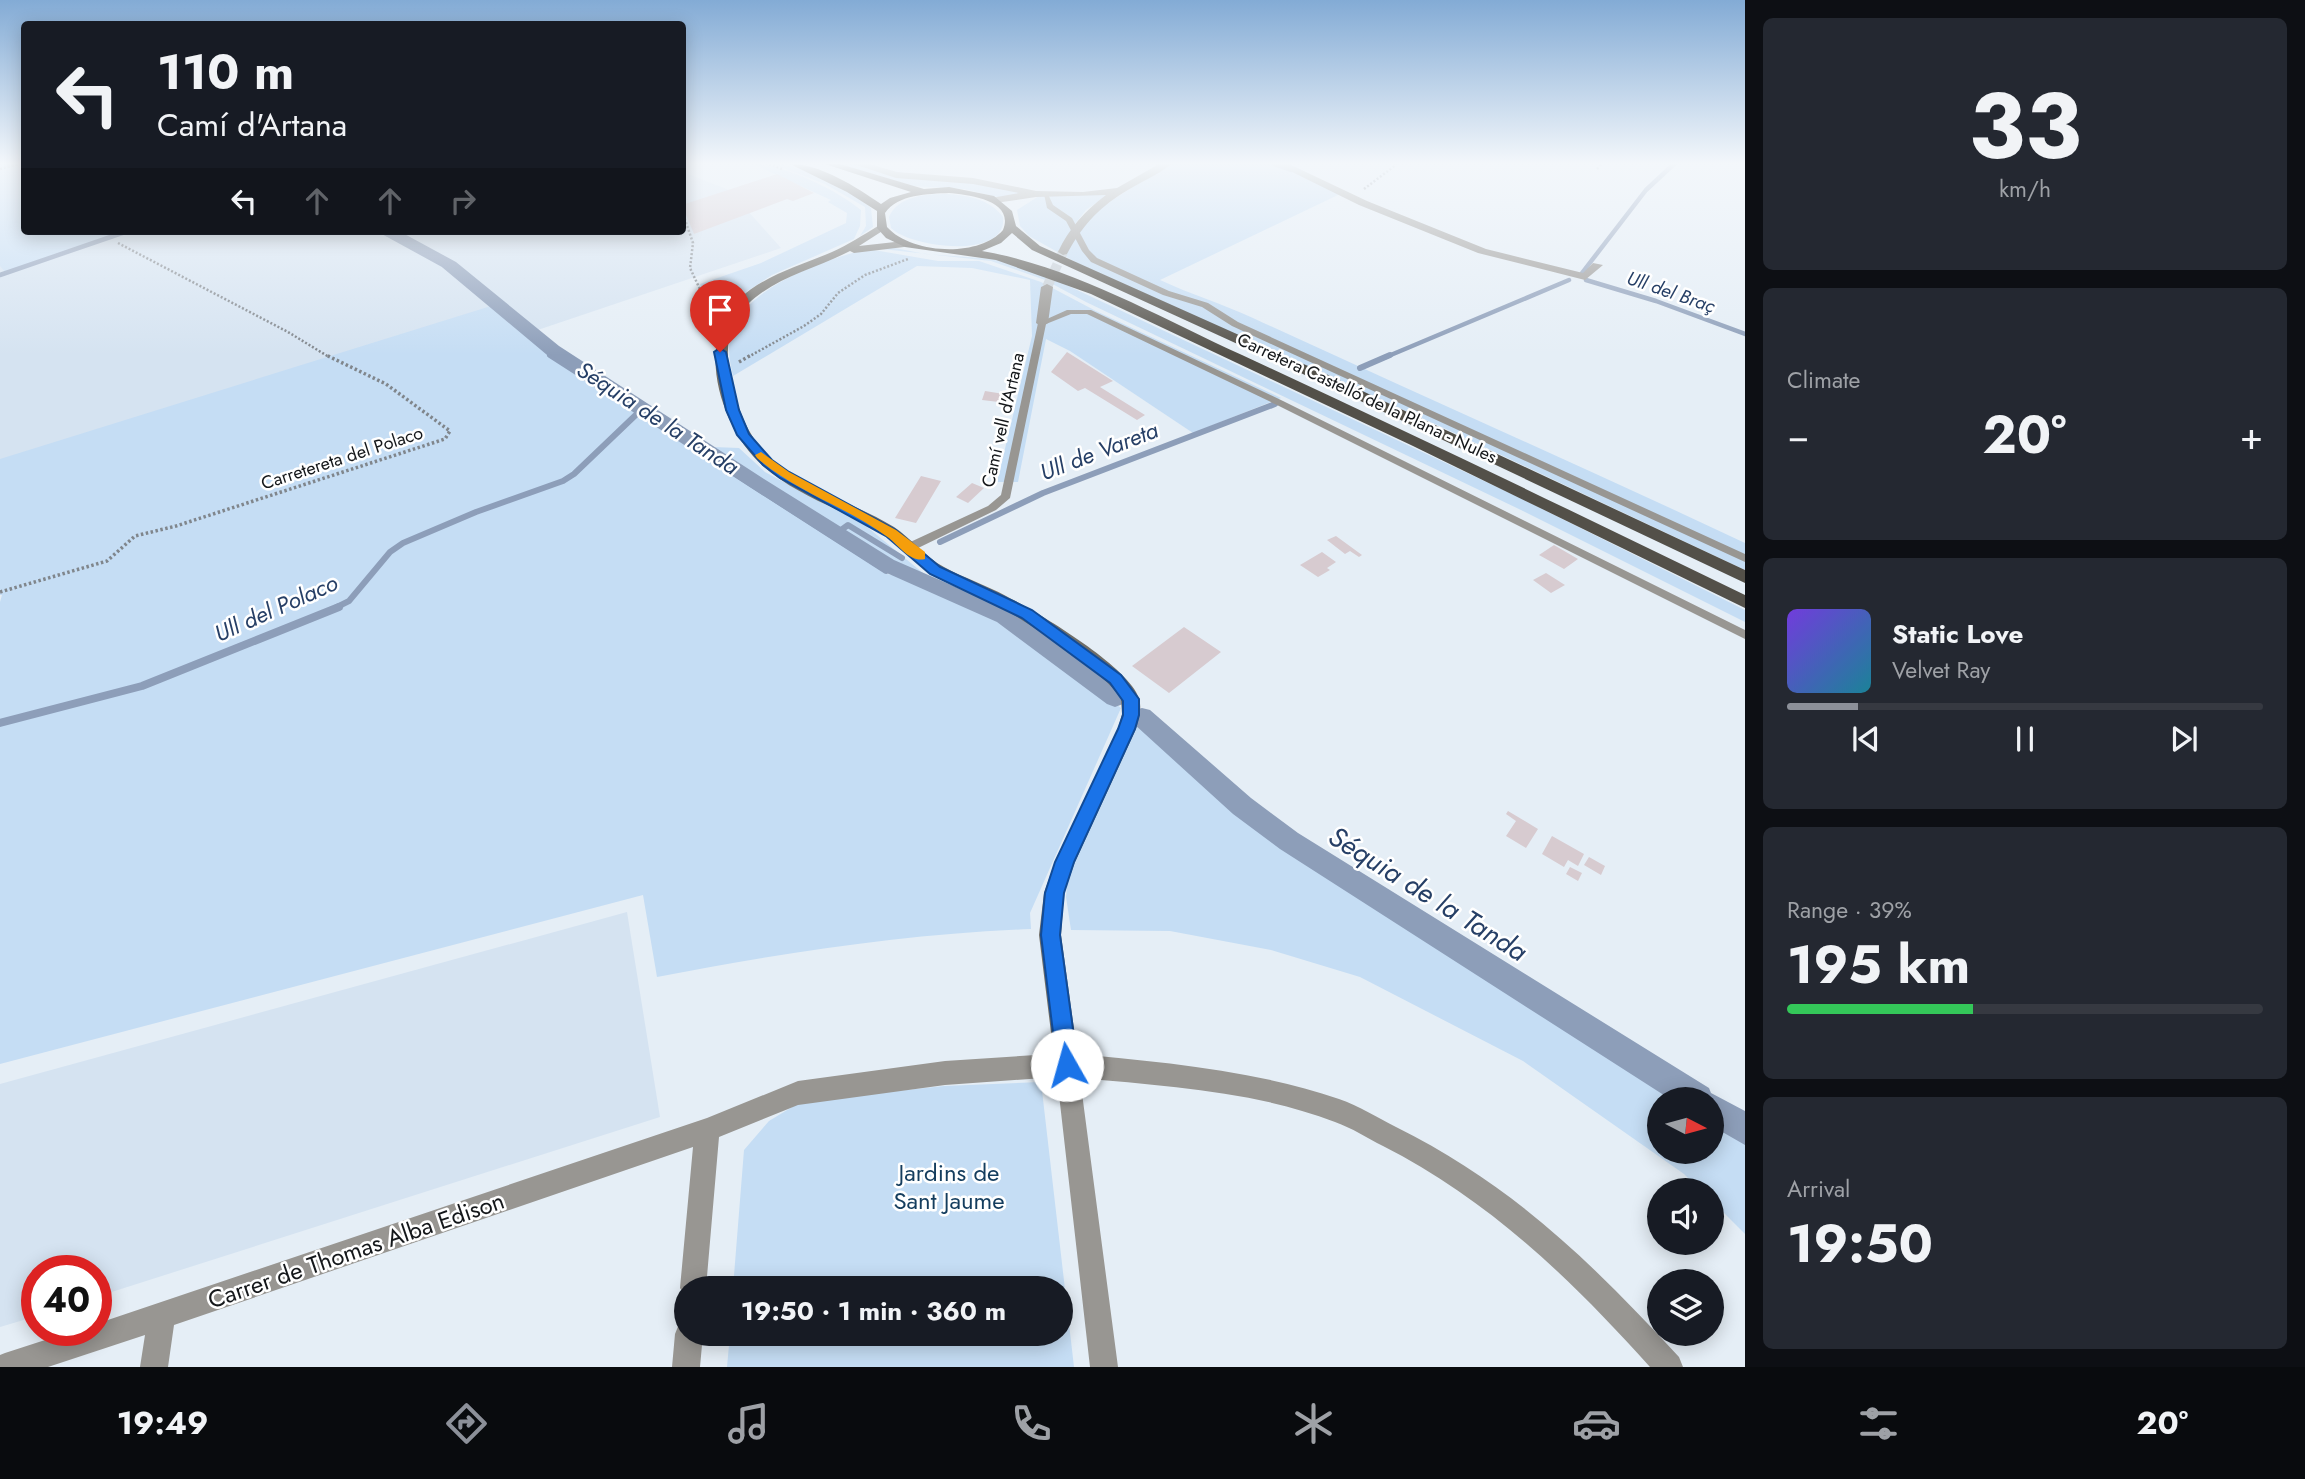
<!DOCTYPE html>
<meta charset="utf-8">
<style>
:root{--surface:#171b24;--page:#242831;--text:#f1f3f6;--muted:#9ea1a6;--line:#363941;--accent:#8c9099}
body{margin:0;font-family:Jost,sans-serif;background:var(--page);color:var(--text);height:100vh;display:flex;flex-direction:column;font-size:26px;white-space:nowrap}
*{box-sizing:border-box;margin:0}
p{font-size:23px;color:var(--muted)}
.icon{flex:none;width:38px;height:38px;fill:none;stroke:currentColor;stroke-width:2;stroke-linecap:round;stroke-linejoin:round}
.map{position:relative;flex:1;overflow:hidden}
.panel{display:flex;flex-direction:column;gap:18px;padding:18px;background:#0d0f14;width:560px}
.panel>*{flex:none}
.top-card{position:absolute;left:21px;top:21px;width:665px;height:214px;border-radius:7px;box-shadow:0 4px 18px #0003;background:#171b24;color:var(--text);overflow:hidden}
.needle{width:46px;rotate:96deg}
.buttons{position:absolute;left:1647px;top:1087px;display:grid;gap:14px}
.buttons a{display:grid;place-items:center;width:77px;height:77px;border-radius:50%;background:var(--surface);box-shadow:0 4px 18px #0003;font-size:35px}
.speed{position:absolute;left:21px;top:1255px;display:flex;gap:14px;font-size:35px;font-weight:700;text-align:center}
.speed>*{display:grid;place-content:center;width:91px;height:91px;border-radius:50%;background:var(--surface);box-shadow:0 4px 18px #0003;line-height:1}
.speed .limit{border:10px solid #d22;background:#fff;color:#111}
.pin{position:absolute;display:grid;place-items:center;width:60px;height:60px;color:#fff;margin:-72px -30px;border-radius:50% 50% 50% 0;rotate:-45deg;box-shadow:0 0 7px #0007}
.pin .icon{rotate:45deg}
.me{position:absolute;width:77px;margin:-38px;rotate:353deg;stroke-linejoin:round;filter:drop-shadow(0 0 5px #0008)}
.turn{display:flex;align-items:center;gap:24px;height:147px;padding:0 21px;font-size:32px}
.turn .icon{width:91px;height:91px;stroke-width:2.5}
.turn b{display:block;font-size:49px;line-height:60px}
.lanes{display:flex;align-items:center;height:66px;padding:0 21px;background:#0003;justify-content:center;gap:35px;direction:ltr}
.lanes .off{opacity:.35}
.big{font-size:52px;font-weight:700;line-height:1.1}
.panel .widget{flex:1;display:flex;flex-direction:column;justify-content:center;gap:10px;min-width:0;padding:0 24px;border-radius:10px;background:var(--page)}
.panel .dial{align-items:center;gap:0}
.dial b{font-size:91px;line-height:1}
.song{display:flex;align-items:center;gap:21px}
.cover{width:84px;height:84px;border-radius:10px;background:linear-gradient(135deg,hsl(260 70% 55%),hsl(190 70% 35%))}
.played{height:7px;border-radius:4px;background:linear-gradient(90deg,var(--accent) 15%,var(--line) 15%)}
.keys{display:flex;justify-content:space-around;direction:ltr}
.heat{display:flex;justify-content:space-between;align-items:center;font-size:38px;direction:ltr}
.charge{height:10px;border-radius:5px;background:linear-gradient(90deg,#34c759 39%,var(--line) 0)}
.trip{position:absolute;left:674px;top:1276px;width:399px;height:70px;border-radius:35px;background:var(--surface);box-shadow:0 4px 18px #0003;font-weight:700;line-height:70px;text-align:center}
.dock{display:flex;height:112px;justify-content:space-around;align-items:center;background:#090b0e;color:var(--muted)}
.dock .icon{width:49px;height:49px}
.dock .active{color:var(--accent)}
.dock b{font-size:32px;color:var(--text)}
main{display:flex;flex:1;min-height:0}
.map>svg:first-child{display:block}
.built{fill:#d5e3f1}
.green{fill:#c5ddf4}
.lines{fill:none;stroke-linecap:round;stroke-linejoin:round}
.stream-far2{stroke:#8d9eb9;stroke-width:4.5}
.stream-far1{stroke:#8d9eb9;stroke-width:6}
.stream{stroke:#8d9eb9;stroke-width:8}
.canal{fill:#8d9eb9;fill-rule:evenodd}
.building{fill:#d7cbd0}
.street-tunnel{stroke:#c6ced5;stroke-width:10;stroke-dasharray:10 5;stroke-linecap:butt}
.path-far1{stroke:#80868c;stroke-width:2.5;stroke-dasharray:2 2;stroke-linecap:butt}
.path{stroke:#80868c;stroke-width:3.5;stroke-dasharray:2.5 2.5;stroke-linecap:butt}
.lane{fill:#989692;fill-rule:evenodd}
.street{fill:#989692;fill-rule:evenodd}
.secondary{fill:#6f6d67;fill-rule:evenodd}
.primary{fill:#535049;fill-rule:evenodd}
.route{fill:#1a73e8;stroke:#114b97;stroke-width:2}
.slow{fill:#f59e0b}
.labels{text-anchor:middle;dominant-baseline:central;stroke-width:5;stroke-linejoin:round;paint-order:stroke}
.far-street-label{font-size:18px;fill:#14171a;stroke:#fff}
.far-water-label{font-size:19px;font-style:italic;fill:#263f66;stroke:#fff}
.water-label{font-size:23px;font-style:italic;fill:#263f66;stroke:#fff}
.near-park-label{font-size:24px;fill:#143d5e;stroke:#fff}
.near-street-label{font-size:24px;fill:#14171a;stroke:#fff}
.near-water-label{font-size:28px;font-style:italic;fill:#263f66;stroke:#fff}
</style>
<main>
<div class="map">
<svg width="1745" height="1367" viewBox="0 0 1745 1367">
<rect width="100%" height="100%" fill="#e5eef6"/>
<!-- built -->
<path class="built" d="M0,164h24v67h658l1,-59 46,18 52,58 -781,263z
M627,912l33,205 -564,180v-27h-59v46l-37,11v-243z"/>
<!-- green -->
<path class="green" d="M0,164h24v67h103l-121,42 -6,-7z
M753,164c31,0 84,26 108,46l-1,16 -6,13 -82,36 -26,17 -28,29 -7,-10 -11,-27 61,-21 85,-40 1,-10 -19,-11 3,-2z
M773,164c28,0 77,26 98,44l2,19 -13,9 6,-10 -1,-19 -40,-23z
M840,164h16l13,5 87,11 71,14 -26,4 -37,-9 -52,-3z
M1169,164h108l63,30 -180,86c30,14 63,24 93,38 164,76 329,148 492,225v27l-297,-140 -371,-167 -48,-27 -9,-10 -3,-16 22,-14 70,-2 -23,16 -11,14z
M946,194c21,1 44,5 57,23 5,43 -92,31 -112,11l-2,-11c9,-21 37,-23 57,-23z
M890,247l35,7 70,5 65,23 456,214 229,114v12l-224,-112 -435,-208 -41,-22 -54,-19 -109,-12z
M868,249l70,12h41l62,21 55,29 185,87 -88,35 -123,-82 -24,-12 -28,143h-21l35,-146 -2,-56 -58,-12 -55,-2 -184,110c-3,-13 -6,-28 -2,-42 15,-48 94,-75 137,-85z
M491,306l59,51 337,217 13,2 92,40 23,13 106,79 -91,205 1,16c-126,5 -250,24 -374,48l-14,-82 -643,169v-462l2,-7h-2v-136z
M713,447l26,1 26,24 101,54 63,52c-76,-34 -148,-82 -216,-131z
M1137,723l109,95 59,41 380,240h-26v53h53v-36l33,21v97l-33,-33v-11h-12l-16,-16 -161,-113 -163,-84 -89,-27 -101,-19 -99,-1 -5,-33 2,-23z
M1041,1082l33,285h-347l3,-33h330v-46h-327l11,-138 25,-29 33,-20 142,-15z"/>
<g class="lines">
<!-- stream-far2 -->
<path class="stream-far2" d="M1274,164l17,6
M381,231l62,34 110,92
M1582,273l64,-83 28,-26
M0,275l128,-44
M1586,280l70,21 89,33
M1386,357l183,-77"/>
<!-- stream-far1 -->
<path class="stream-far1" d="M550,355l336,216 8,-3
M1360,368l30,-13
M837,533l11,-8 54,33
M940,542l103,-49 232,-89
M335,608l14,-7 41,-49 13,-9 73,-31 87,-31 11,-7 68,-65"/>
<!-- stream -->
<path class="stream" d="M0,723l142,-37 197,-79"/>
<!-- canal -->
<path class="canal" d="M382,231h17l57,31 103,84 205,133 130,81 119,52 110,80 4,6 -4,6 -8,3 -8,-3 -110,-82 -117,-52 -130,-83 -203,-135 -101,-84z
M1142,708l8,2 101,88 47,35 411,255 2,5 34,18v34l-33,-19v-27h-42l-390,-250 -47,-35 -99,-90 -4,-7 4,-7z"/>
</g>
<!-- building -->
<path class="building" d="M777,174l37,19 -21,8 -6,-2 -93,35 -12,-29z
M1067,352l46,29 -13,6 45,28 -8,5 -52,-32 -7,3 -27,-19z
M985,391l25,4 -3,8 -25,-3z
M921,476l20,5 -25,42 -21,-5z
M972,483l12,5 -16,15 -12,-6z
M1336,536l26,19 -3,2 -9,-6 -5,3 -18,-14z
M1554,545l24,14 -14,10 -25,-14z
M1322,552l14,10 -9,6 3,2 -12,7 -18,-12z
M1546,573l19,12 -14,8 -18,-13z
M1184,627l37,25 -52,41 -37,-27z
M1508,811l30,18 -12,19 -20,-12 10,-15 -10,-7z
M1552,836l32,18 -6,12 -10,-6 -4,7 -22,-13z
M1589,857l16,9 -4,9 -17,-10z
M1570,867l12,6 -4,8 -12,-7z"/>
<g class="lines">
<!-- street-tunnel -->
<path class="street-tunnel" d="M1047,287l16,-35"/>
<!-- path-far1 -->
<path class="path-far1" d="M769,164l13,5
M0,169l18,-5
M1597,169l4,-5
M1364,189l33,-25
M682,211l11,32 -3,25 24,51
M118,243l170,89 41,25
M748,357l56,-31 17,-12 17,-21 27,-18 43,-16"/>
<!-- path -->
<path class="path" d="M739,362l12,-7
M0,592l107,-31 28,-25 41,-10 269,-87 5,-8 -64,-47 -60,-29"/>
<!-- lane -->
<path class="lane" d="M1044,194h4l5,11 19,13 17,32 8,8 72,33 39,12 30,19 507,232v8l-513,-236 -30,-19 -39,-12 -72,-33 -9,-11 -16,-30 -19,-13z
M1067,310h24l192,91 462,229v9l-468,-234 -190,-91h-16l-25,10 -36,174 -14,12 -82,40h-8l-1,-3 1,-3 82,-38 13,-11 37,-172z"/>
<!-- street -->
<path class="street" d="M854,164h15l28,8 76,6 63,13 47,1 34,-4 42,-24h12c-14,12 -33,19 -48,29 -26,16 -42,35 -56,61l-4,1 -5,-3c11,-24 27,-41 48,-57l-70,2 -41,6 -5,-3 1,-2 28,-5 -46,-9 -77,-6z
M1276,164h13l78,37 119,48 97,24 10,-10 10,2 -18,15 -107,-27 -119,-48z
M1047,284l6,3 -5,36 -6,4 -6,-4 5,-36z
M1067,1053c92,9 184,16 272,46 20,7 39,19 57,28 117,58 196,136 283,230l4,10h-33c-79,-88 -161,-167 -267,-221 -16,-8 -31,-18 -48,-24 -80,-31 -170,-36 -255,-44l38,289h-28l-33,-290 -112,8 -147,20 -79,32 -13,151h-20v10l-6,-10 13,-141 -519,178 -6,42h-28l5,-32 -97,32h-48v-12l5,-2 71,-23h20v-6l611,-206 91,-37 147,-20z
M686,1322v12h17l-3,33h-28l3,-33 4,-10z"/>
<!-- secondary -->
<path class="secondary" d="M878,226l9,2 -28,18 45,-5 5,3 -5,3 -50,6 -4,-2c-35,18 -75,26 -103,54 -19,19 -22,43 -17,68 5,29 16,60 36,81 35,35 87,48 128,73 18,12 31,30 50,40 20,11 42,18 62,29 31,16 122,70 133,102 3,10 0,21 -3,31l-61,133 -11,31 -3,42 18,130 -4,8 -8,4 -8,-4 -4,-8 -16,-130 5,-42 11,-31 63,-133 4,-15 -1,-15c-10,-16 -27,-28 -42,-39 -27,-21 -55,-40 -84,-56 -19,-10 -39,-17 -58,-27 -21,-11 -34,-30 -54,-43 -38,-24 -85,-37 -120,-68 -42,-37 -69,-122 -25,-166 26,-25 62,-34 94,-48 16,-7 31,-17 46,-26z"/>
<!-- primary -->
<path class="primary" d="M790,164c31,0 66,23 91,40l9,-6 21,-6 -86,-28h15l84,25 25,-2 45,9 18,15 4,15 24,20 286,128 419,196v13l-429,-203 -284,-130 -20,-17 -11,10 -19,8c92,16 176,66 260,104 169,78 336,159 503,240v13l-332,-162 -322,-152 -95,-34 -91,-13 -19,-9 -9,-10v-17l-30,-19zM949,193c20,2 66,7 54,37 -24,28 -92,24 -116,-3l-2,-14c13,-19 43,-19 64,-20z"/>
</g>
<!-- sky -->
<linearGradient id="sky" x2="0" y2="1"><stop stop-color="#83abd5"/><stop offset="0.46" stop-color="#f3f7fb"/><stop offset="1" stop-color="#f3f7fb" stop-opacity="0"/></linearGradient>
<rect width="1745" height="355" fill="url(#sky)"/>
<!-- route -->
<path class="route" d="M720,348l6,4 13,58 10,24 23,26 17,12 107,58 44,37 92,43 89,65 18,24v16l-4,14 -61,133 -10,31 -4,42 18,130 -3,7 -8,3 -7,-3 -3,-7 -16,-130 4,-42 10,-31 63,-133 5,-14v-14l-13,-18 -88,-65 -92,-44 -44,-38 -106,-58 -17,-13 -26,-30 -11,-25 -12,-58z"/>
<!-- slow -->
<path class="slow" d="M761,452l28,20 107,58 29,22v7c-14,4 -26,-13 -36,-21 -42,-31 -93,-46 -132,-80l-2,-3z"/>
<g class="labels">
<!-- far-street labels -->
<g class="far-street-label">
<text transform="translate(1367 398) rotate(25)">Carretera Castelló de la Plana - Nules</text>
<text transform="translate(1003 420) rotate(-77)">Camí vell d'Artana</text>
<text transform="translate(342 458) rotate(-18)">Carretereta del Polaco</text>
</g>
<!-- far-water labels -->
<g class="far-water-label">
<text transform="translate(1671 292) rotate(19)">Ull del Braç</text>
</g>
<!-- water labels -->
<g class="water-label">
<text transform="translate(658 418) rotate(33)">Séquia de la Tanda</text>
<text transform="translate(1099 451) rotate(-21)">Ull de Vareta</text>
<text transform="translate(276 608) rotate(-24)">Ull del Polaco</text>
</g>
<!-- near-park labels -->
<g class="near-park-label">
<text x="949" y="1172">Jardins de<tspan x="949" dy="28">Sant Jaume</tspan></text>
</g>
<!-- near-street labels -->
<g class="near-street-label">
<text transform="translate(356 1250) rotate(-19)">Carrer de Thomas Alba Edison</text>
</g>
<!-- near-water labels -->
<g class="near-water-label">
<text transform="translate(1428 894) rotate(32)">Séquia de la Tanda</text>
</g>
</g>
</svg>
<div class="buttons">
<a><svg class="needle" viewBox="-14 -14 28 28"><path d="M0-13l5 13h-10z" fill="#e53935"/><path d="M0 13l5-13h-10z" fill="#9ea1a6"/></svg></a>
<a><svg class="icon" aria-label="sound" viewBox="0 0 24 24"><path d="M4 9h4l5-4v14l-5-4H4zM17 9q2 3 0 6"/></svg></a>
<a><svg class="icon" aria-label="layers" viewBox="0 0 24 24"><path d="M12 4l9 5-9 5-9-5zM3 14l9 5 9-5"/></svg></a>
</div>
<div class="speed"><div class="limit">40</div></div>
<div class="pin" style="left:720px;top:352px;background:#d93025"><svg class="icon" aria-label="arrive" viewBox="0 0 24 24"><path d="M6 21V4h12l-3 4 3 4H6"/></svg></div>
<svg class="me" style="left:1067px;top:1065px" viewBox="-20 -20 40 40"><circle r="19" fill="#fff"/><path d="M0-13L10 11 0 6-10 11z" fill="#1a73e8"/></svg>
<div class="trip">19:50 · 1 min · 360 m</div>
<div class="top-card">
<div class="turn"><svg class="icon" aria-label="left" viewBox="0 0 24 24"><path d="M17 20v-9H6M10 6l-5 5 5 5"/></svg><div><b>110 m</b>Camí d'Artana</div></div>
<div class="lanes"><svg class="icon" aria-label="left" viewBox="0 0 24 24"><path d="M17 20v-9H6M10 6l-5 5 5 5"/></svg><svg class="icon off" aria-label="ahead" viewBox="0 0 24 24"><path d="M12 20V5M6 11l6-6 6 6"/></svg><svg class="icon off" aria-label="ahead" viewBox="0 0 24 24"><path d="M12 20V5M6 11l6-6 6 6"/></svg><svg class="icon off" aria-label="right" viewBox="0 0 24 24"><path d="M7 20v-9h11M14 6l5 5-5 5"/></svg></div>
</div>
</div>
<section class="panel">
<div class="widget dial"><b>33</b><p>km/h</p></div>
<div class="widget"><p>Climate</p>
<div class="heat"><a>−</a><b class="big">20°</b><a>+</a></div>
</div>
<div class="widget">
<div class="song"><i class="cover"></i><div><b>Static Love</b><p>Velvet Ray</p></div></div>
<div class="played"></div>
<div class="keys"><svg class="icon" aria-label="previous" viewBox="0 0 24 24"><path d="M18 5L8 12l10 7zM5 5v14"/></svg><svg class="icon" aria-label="pause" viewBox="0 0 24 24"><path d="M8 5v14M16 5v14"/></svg><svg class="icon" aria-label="next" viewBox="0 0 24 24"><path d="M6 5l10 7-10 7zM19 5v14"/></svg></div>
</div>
<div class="widget"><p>Range · 39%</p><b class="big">195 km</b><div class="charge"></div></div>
<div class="widget"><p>Arrival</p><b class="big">19:50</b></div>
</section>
</main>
<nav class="dock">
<b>19:49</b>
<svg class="icon active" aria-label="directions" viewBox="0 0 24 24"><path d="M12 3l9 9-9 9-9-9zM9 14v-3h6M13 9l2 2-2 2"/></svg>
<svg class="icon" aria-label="music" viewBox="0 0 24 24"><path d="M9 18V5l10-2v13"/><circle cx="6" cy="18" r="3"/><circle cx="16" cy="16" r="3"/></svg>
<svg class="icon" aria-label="phone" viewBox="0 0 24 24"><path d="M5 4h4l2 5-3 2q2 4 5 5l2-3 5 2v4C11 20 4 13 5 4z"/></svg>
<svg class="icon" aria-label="climate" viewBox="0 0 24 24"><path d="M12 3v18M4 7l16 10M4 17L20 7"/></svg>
<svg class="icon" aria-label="car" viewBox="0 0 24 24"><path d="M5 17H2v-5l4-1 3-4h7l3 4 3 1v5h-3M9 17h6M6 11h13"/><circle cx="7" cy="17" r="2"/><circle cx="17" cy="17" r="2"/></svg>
<svg class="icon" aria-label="filters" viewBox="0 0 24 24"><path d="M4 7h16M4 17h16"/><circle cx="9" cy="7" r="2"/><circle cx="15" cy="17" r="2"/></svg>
<b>20°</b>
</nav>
